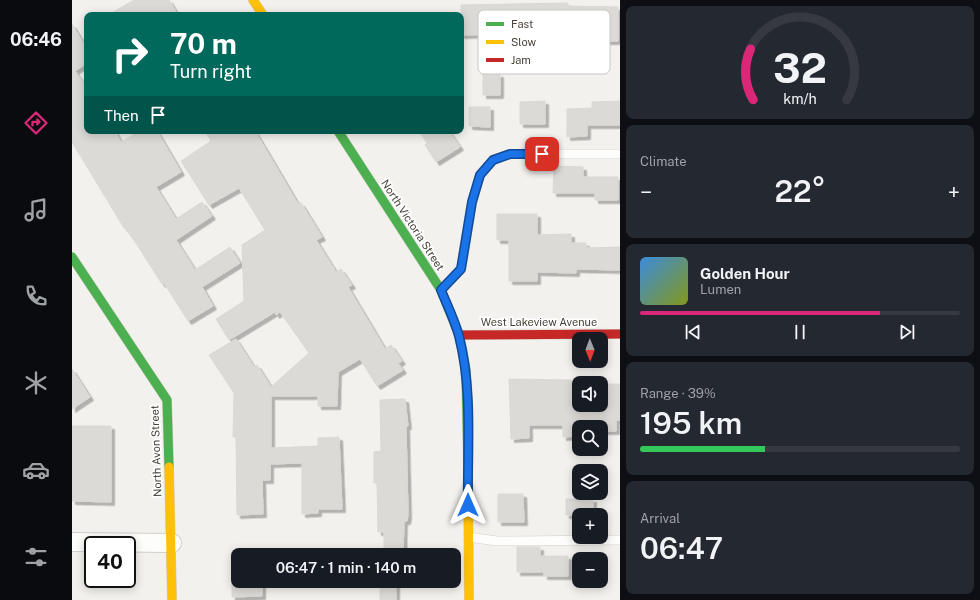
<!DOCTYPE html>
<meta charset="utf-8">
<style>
:root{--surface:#171b24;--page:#242831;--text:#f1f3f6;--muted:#9ea1a6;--line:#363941;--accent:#db2777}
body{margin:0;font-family:"Public Sans",sans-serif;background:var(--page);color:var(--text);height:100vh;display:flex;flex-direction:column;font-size:15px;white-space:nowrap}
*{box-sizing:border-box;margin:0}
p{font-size:13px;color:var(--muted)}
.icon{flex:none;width:22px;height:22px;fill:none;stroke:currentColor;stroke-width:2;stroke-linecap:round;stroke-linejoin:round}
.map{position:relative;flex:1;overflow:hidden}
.details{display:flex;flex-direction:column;gap:6px;padding:6px;background:#0d0f14;width:360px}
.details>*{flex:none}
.guide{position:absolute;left:12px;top:12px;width:380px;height:122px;border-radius:8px;box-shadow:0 2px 10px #0003;background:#00695c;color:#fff;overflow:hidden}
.needle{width:26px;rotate:179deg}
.fabs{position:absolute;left:500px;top:332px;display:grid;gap:8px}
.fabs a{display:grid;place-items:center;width:36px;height:36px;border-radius:8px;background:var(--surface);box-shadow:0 2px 10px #0003;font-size:20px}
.speed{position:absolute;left:12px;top:536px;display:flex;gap:8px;font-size:20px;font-weight:700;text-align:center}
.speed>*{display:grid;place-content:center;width:52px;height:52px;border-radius:50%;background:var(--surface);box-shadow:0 2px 10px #0003;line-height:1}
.speed .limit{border:2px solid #111;border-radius:6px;background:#fff;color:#111}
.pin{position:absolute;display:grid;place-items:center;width:34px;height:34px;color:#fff;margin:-17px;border-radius:8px;box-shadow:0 2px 6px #0006}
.me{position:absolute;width:44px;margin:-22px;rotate:0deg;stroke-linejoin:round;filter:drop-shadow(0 0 3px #0008)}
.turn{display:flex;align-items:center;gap:14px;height:84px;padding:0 20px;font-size:18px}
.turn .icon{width:52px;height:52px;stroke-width:2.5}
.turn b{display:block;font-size:28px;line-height:34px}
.then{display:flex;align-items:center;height:38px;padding:0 20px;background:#0003;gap:8px;font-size:15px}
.big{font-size:30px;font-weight:600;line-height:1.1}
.details .card{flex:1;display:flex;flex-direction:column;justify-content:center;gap:6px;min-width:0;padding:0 14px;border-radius:8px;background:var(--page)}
.details .dial{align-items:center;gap:0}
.dial svg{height:104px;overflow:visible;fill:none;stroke:var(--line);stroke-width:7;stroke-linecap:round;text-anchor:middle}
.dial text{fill:var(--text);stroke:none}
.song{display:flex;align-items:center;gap:12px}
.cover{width:48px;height:48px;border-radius:6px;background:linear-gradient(135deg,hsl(210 70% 55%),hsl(70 70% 35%))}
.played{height:4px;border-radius:2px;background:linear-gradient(90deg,var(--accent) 75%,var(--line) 75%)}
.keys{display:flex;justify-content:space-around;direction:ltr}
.heat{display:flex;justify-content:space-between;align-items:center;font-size:22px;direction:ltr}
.charge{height:6px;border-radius:3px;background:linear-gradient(90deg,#34c759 39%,var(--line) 0)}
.trip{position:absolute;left:159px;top:548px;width:230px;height:40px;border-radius:8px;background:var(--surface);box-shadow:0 2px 10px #0003;font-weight:600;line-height:40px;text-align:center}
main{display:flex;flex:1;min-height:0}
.tabs{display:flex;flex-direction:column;width:72px;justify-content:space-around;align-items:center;background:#090b0e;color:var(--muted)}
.tabs .icon{width:28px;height:28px}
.tabs .current{color:var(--accent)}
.tabs b{font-size:18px;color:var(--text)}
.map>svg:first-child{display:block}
.building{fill:#dcdad6;stroke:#dbd8d4;filter:url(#shadow)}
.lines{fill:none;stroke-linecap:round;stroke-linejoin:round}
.lane-casing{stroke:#d1cecb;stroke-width:10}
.street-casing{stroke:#d1cecb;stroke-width:20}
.fast-casing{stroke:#d2cdc5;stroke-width:10}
.slow-casing{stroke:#d2cdc5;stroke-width:10}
.jam-casing{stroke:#d2cdc5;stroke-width:10}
.lane{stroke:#fdfdfc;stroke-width:9}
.street{stroke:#fdfdfc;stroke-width:18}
.fast{stroke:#4caf50;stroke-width:9}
.slow{stroke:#ffc107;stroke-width:9}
.jam{stroke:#c62828;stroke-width:9}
.route-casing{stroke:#114b97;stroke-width:10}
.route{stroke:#1a73e8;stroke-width:7}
.labels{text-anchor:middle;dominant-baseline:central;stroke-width:3.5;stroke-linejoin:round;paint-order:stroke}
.street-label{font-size:11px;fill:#494139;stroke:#fff}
.key{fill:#fff;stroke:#c8c6c4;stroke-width:1}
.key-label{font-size:11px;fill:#494139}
</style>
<main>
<nav class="tabs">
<b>06:46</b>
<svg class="icon current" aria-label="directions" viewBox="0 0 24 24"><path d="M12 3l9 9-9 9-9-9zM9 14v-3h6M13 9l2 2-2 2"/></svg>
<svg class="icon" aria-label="music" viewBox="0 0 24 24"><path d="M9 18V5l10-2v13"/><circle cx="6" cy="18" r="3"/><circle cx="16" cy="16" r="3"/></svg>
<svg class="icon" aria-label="phone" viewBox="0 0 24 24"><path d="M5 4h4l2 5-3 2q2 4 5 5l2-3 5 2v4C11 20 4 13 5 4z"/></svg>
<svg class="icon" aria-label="climate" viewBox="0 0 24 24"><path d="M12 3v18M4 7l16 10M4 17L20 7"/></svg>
<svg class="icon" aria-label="car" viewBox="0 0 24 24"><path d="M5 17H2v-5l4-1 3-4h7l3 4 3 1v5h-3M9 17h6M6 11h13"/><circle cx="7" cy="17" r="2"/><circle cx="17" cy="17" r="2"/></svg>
<svg class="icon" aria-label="filters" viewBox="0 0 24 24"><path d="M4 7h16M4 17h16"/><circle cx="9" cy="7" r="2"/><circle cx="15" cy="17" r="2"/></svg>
</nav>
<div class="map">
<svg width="548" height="600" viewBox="0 0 548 600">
<defs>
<filter id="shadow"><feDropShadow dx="3.5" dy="3.5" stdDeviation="0" flood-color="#0004"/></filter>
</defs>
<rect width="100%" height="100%" fill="#f3f1ee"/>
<!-- building -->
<path class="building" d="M62,0h35l9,15h-70z
M496,3v3l50,1v34h-15v4l-99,-1v-10l-43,1v-30z
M0,24l15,25v14l-12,8 12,17v43h28l6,11 19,-11h17l24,41 -25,15 20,32 26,-17 10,14 -36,24 19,30 35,-23 10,16 -38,24 11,19 -25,15 -24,-38 -2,1 -28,-44 -9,-12h-1l-52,-86z
M411,74h17v21h-17z
M473,101v23h-25v-22z
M548,101v24h-33v11l-20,1v-28l25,-1v-6z
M397,107h21v20l-21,-1z
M133,131h50l43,73 3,-1 21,34 -6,3 20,32 5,-3 11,16 -4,2 37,62 6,-4 11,16 -4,2 5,7 -26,16 -17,-27 -22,13 -1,34h-19v-10h-47v52l47,-2v-8l21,-1 3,72h-24v4l-16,1v-51l-32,1v16h-8l1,34 -26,1 -1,-78h-3l1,-44 -25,-38 27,-16 18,28 3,-2 14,22 38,-34 -29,-41 -4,3 -1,-3 -46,28 -13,-21 28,-18 -2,-56 23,-15 -26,-42 -30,17 -28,-44 30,-20z
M347,131h30l11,16 -24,15 -11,-17 2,-2z
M482,166l29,1v10h35v23h-23v-7h-42z
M425,214h40v21l34,-1v9h15v5l34,-1v23l-44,-1v4l-39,-1v9h-28v-41h-12z
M0,369l18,28 -18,12z
M437,379l62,1v6h8v19h22v-21h19v36h-4v11h-15v-4h-22v9l-16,1v-12h-34v13l-18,1z
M333,399l3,27h-2l2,89 -1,6h-3l-1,34h-19v-23h-6l-1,-49h-3v-31l7,-1 -1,-51z
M0,426h39v76l-39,-1z
M426,494h25l1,28h-26z
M494,499h27v16h-27z
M445,547h23v9h28v20h-24v-4h-27z
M160,581h30v15l-30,1z
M308,581h16v19h-16z"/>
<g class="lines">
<defs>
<path id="lane" d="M369,290l20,-21 11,-67 8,-27 13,-15 17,-6h110
M396,537l29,4 123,-1"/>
<path id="street" d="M0,542l100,1"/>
<path id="fast" d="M266,131l103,159 18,45 7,35 2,97
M0,257l95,143 2,67"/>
<path id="slow" d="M181,0l10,15
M97,467l3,133
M396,467l1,133"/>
<path id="jam" d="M387,335l161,-1"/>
</defs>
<!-- lane casing -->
<use href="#lane" class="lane-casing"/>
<!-- street casing -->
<use href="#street" class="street-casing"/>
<!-- fast casing -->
<use href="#fast" class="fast-casing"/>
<!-- slow casing -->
<use href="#slow" class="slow-casing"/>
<!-- jam casing -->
<use href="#jam" class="jam-casing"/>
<!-- lane -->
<use href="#lane" class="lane"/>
<!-- street -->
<use href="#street" class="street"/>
<!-- fast -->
<use href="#fast" class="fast"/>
<!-- slow -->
<use href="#slow" class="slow"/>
<!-- jam -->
<use href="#jam" class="jam"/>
</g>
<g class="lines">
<defs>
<path id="route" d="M396,505c-1,-56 5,-114 -9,-169 -4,-15 -12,-31 -18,-46l20,-21 11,-67 8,-27 13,-15 17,-6h32"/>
</defs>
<!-- route casing -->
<use href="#route" class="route-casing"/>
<!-- route -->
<use href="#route" class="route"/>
</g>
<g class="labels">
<!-- street labels -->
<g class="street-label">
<text transform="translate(341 225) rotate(57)">North Victoria Street</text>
<text x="467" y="322">West Lakeview Avenue</text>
<text transform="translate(84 451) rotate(-92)">North Avon Street</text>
</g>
</g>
<!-- legend -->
<rect x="406" y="10" width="132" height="64" rx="6" class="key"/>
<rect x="414" y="22" width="18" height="4" fill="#4caf50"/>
<rect x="414" y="40" width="18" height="4" fill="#ffc107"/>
<rect x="414" y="58" width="18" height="4" fill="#c62828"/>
<g class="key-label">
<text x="439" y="28">Fast</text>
<text x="439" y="46">Slow</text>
<text x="439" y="64">Jam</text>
</g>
</svg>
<div class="fabs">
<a><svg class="needle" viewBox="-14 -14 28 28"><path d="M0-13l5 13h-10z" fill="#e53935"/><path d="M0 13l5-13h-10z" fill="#9ea1a6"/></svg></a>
<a><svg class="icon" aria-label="sound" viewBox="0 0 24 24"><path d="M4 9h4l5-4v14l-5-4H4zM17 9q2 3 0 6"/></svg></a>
<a><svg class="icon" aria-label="search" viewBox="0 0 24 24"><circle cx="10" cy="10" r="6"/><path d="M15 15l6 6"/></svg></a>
<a><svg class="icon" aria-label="layers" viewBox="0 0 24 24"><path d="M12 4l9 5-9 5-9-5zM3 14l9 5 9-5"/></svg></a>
<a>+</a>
<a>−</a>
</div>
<div class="speed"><div class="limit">40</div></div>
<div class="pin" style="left:470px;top:154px;background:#d93025"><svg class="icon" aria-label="arrive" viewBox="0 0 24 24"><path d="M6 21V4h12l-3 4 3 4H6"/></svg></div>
<svg class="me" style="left:396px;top:505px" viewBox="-20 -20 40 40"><path d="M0-17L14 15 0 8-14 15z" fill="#1a73e8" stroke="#fff" stroke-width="4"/></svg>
<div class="trip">06:47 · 1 min · 140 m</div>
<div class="guide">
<div class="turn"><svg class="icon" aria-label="right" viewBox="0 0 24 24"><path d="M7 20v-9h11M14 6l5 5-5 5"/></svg><div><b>70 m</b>Turn right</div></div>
<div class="then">Then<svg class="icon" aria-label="arrive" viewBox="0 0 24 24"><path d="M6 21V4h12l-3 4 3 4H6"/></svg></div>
</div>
</div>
<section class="details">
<div class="card dial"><svg viewBox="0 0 100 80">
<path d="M14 69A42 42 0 1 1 86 69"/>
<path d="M14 69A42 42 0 0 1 12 30" stroke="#db2777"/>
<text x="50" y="56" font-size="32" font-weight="700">32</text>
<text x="50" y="72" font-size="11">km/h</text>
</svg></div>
<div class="card"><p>Climate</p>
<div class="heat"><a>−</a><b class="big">22°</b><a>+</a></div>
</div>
<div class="card">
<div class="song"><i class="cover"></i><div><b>Golden Hour</b><p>Lumen</p></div></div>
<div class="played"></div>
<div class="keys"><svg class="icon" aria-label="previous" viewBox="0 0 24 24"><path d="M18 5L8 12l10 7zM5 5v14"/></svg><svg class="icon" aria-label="pause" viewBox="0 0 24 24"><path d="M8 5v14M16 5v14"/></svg><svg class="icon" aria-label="next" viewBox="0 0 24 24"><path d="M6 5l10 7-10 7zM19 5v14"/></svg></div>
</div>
<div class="card"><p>Range · 39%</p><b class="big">195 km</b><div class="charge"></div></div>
<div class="card"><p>Arrival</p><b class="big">06:47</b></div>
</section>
</main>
